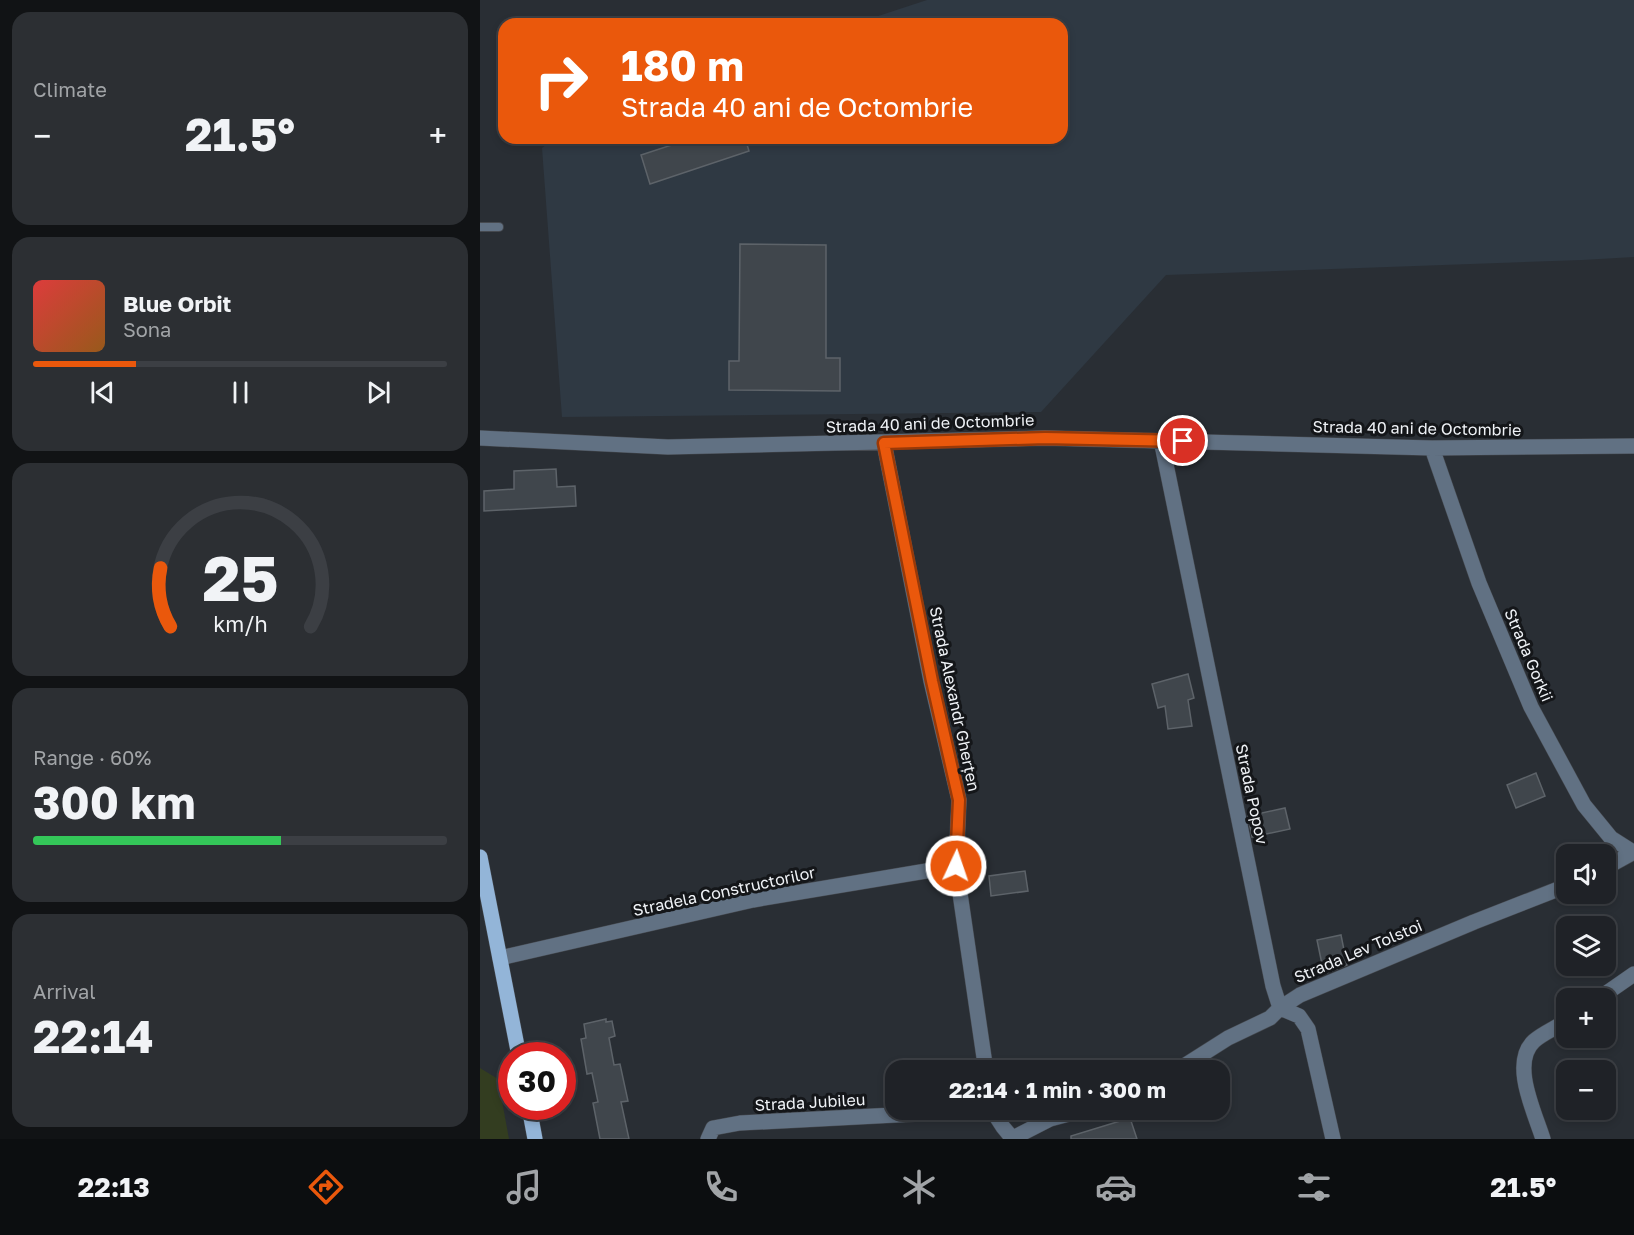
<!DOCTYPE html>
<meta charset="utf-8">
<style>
:root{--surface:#1f2227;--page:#2c2f33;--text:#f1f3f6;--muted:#a1a4a7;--line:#3c3f44;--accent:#ea580c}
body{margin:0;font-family:"Golos Text",sans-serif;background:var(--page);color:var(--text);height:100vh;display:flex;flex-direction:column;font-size:22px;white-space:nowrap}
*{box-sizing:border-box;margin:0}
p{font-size:20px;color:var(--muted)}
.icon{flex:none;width:33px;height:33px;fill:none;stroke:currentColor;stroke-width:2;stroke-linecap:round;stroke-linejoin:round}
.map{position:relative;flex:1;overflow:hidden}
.drawer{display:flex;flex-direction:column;gap:12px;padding:12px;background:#111315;width:480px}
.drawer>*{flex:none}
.hud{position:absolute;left:18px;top:18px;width:570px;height:126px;border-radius:18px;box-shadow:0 3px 9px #0003,0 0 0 2px var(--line);background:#ea580c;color:#fff;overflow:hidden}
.buttons{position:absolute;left:1076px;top:844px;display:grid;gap:12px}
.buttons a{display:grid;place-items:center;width:60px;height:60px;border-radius:12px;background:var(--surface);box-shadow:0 3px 9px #0003,0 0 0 2px var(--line);font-size:30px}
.speed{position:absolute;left:18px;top:1042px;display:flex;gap:12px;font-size:30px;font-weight:700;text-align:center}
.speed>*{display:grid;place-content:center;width:78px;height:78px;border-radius:50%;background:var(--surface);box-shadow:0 3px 9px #0003,0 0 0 2px var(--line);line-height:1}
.speed .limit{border:9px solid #d22;background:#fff;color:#111}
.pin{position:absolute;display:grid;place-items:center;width:51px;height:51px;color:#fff;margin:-26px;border:3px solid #fff;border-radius:50%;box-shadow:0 2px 6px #0007}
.me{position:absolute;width:66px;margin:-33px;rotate:3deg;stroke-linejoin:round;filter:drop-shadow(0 0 4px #0008)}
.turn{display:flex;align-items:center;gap:21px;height:126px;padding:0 24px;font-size:27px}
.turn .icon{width:78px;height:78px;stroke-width:2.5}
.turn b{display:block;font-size:42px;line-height:51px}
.big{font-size:45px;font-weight:700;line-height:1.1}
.drawer .widget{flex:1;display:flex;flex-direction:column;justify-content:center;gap:9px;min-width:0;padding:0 21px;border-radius:18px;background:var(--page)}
.drawer .dial{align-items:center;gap:0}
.dial svg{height:156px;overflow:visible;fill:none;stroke:var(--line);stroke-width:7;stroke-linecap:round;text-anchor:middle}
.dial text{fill:var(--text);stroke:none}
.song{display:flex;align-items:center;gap:18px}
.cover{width:72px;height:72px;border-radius:9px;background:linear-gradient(135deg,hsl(0 70% 55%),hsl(30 70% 35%))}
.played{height:6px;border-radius:3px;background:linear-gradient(90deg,var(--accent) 25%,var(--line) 25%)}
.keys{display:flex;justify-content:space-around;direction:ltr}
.heat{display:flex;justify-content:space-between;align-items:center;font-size:33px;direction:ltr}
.charge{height:9px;border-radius:4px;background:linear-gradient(90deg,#34c759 60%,var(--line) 0)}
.trip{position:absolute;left:405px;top:1060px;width:345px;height:60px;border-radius:18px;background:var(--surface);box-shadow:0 3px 9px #0003,0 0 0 2px var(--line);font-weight:700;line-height:60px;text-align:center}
.menu{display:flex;height:96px;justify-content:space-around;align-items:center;background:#0c0e10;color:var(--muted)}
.menu .icon{width:42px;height:42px}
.menu .selected{color:var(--accent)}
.menu b{font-size:27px;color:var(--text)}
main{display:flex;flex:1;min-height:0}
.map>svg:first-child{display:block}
.built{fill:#2f3943}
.green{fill:#333d20}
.building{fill:#40464c;stroke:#5d6369;stroke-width:1.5}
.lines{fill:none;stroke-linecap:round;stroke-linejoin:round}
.lane-casing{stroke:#45494f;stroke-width:10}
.street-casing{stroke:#45494f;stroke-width:16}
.primary-casing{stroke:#45494f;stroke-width:16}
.lane{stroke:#617183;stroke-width:8}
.street{stroke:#617183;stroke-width:15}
.primary{stroke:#93b5d8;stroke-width:15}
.route-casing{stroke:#983908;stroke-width:15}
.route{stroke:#ea580c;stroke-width:10}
.labels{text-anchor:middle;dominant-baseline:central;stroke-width:6;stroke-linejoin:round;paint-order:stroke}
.street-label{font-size:16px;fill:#eff2f6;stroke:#141619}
</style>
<main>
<section class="drawer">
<div class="widget"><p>Climate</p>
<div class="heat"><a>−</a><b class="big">21.5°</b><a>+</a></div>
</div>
<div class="widget">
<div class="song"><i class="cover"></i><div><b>Blue Orbit</b><p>Sona</p></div></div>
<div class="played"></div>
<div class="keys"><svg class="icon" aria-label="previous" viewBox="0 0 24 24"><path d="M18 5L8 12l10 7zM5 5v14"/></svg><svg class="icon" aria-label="pause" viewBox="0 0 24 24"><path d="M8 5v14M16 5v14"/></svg><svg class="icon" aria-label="next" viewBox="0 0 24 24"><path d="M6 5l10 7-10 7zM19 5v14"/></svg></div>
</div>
<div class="widget dial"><svg viewBox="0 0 100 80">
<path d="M14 69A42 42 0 1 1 86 69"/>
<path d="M14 69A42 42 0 0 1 9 39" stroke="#ea580c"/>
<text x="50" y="56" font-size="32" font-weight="700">25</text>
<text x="50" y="72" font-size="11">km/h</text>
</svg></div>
<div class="widget"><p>Range · 60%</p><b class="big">300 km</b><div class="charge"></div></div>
<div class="widget"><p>Arrival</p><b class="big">22:14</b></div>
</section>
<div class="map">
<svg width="1154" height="1139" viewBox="0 0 1154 1139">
<rect width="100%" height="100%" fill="#292e34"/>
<!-- built -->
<path class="built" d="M447,0h707v257l-52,3 -416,15 -125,137 -479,5 -20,-269 13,-10h507v-114h-208z"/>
<!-- green -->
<path class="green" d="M0,1068l18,11 11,60h-29z"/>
<!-- building -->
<path class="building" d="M213,138h52l4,13 -99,33 -9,-29z
M260,244l86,1v113h14v33l-111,-1v-29h10z
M76,469l1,18 18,-1 1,20 -92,5v-20l30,-2v-18z
M708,674l6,24 -6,2 4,26 -24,3 -3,-23 -7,2 -6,-24z
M1056,773l9,23 -29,12 -9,-23z
M805,808l5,21 -38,8 -4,-21z
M545,871l3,20 -37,5 -2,-20z
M861,935l6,30 -23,9 -7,-34z
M126,1019v3l6,-1 3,15 -6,2 5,27 6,-1 8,37 -7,1 8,37h-29l-7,-36 5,-1 -6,-29 -5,1 -6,-35 5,-1 -2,-14z
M650,1118l7,21h-66v-3z"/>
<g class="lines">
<defs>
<path id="lane" d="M0,227h19"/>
<path id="street" d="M0,438l188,9 377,-9 387,10 202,-2
M681,440l112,546 7,22 19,8 9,13 25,110
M404,443l47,238 28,119 -3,66 30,205
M952,448l47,135 52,124 53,98 27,33 22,14
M1125,868l29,-16
M20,958l253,-58 203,-34
M1118,999l36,-25
M696,1071l52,-33 42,-20 10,-10 20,-13 174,-73 92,-36
M512,1110l11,17 10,12
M533,1138l37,-19 34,-9
M228,1139l5,-11 27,-5 252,-13
M1063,1139c-8,-26 -33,-76 -9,-98 9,-8 22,-13 32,-20"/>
<path id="primary" d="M0,857l39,199
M49,1107l6,32"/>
</defs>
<!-- lane casing -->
<use href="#lane" class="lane-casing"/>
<!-- street casing -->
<use href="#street" class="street-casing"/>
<!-- primary casing -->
<use href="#primary" class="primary-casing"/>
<!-- lane -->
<use href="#lane" class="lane"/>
<!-- street -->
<use href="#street" class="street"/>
<!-- primary -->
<use href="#primary" class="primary"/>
</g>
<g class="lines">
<defs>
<path id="route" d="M476,866l3,-66 -27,-119 -48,-238 161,-5 138,3"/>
</defs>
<!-- route casing -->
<use href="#route" class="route-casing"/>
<!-- route -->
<use href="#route" class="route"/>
</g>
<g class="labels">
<!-- street labels -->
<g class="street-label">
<text transform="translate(450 423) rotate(-2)">Strada 40 ani de Octombrie</text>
<text transform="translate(937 428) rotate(1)">Strada 40 ani de Octombrie</text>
<text transform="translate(1049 655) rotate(67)">Strada Gorkii</text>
<text transform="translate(475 699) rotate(78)">Strada Alexandr Gherțen</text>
<text transform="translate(772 794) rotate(78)">Strada Popov</text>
<text transform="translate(244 891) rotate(-12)">Stradela Constructorilor</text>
<text transform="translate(878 951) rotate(-23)">Strada Lev Tolstoi</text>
<text transform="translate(330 1102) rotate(-3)">Strada Jubileu</text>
</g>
</g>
</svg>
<div class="buttons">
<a><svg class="icon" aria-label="sound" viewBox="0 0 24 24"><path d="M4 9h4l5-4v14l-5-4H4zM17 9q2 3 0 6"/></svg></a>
<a><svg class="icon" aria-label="layers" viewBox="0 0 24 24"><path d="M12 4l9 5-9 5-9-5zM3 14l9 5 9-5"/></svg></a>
<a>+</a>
<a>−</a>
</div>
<div class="speed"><div class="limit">30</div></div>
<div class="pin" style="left:703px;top:441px;background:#d93025"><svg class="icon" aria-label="arrive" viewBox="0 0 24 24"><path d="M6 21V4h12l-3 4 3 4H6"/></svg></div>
<svg class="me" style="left:476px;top:866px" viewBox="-20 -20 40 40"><circle r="17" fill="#ea580c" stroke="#fff" stroke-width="3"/><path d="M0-11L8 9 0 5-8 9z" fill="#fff"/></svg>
<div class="trip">22:14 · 1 min · 300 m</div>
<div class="hud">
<div class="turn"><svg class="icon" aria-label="right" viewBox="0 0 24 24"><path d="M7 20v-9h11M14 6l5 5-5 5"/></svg><div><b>180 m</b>Strada 40 ani de Octombrie</div></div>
</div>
</div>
</main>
<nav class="menu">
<b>22:13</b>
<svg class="icon selected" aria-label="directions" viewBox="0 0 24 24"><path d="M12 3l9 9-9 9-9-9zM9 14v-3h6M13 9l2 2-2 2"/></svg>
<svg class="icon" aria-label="music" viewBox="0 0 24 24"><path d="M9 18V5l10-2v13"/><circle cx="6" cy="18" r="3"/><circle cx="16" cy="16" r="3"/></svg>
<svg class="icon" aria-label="phone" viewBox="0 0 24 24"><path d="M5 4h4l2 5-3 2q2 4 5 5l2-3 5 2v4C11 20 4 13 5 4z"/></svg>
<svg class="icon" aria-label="climate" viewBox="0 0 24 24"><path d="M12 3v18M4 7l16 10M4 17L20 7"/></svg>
<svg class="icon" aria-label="car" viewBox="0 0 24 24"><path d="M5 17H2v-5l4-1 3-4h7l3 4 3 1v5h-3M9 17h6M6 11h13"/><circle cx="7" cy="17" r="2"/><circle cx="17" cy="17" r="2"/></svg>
<svg class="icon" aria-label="filters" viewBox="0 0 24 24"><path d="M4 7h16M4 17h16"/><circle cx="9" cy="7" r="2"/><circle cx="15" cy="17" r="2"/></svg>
<b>21.5°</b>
</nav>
